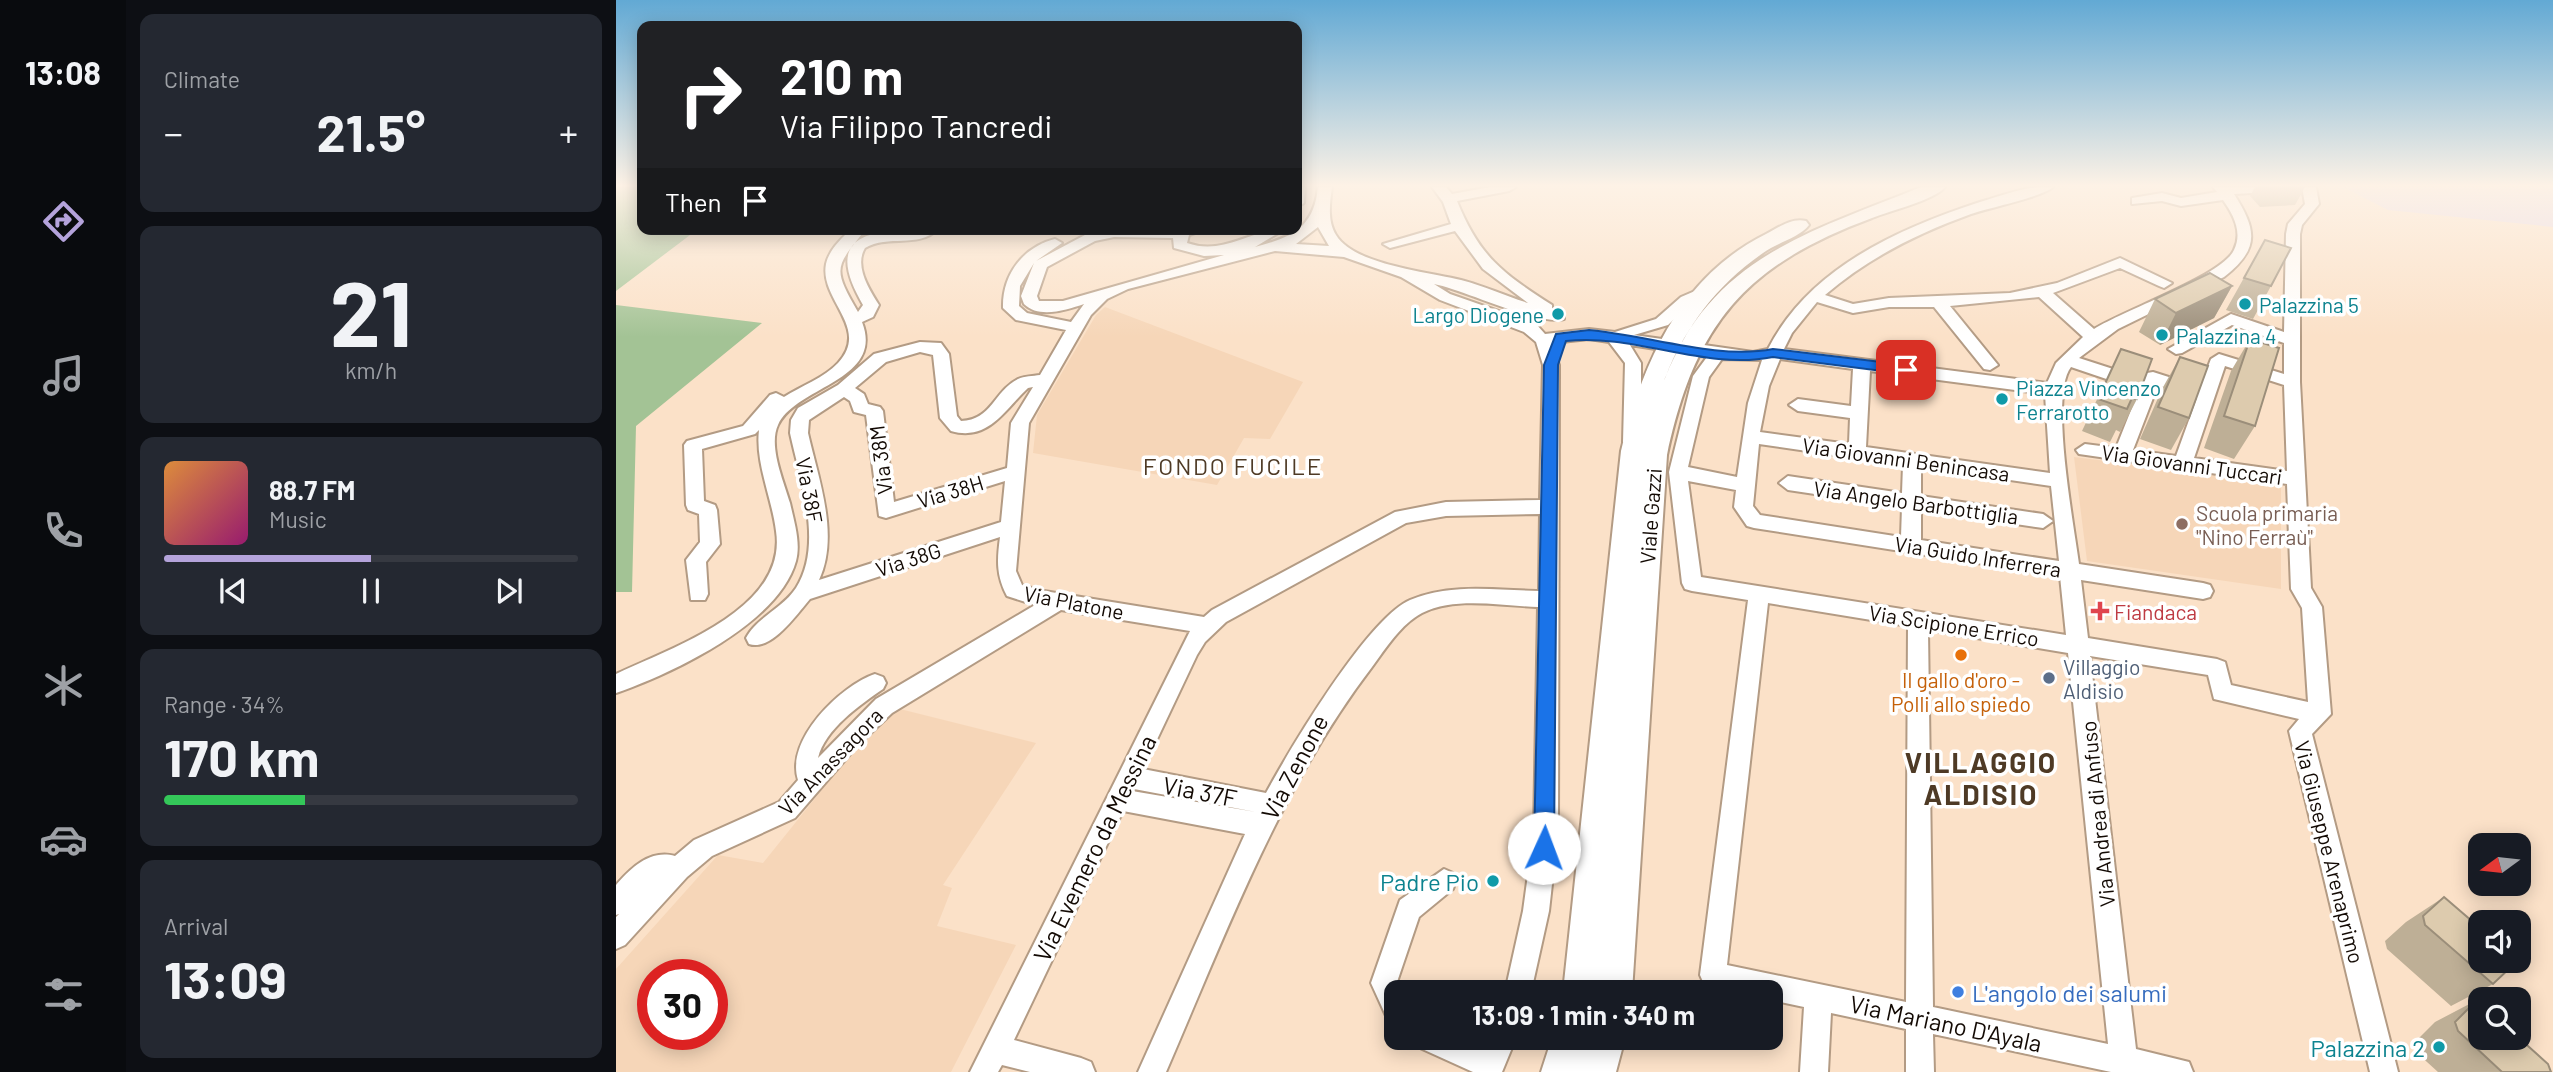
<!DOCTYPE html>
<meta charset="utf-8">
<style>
:root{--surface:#171b24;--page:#242831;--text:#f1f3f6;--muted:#9ea1a6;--line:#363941;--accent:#b4a3db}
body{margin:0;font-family:Barlow,sans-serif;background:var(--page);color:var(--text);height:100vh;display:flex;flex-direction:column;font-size:26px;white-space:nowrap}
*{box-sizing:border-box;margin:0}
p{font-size:23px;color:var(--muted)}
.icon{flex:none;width:38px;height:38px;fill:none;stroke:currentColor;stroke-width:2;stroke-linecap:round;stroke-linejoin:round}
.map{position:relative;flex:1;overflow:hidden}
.drawer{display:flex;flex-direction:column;gap:14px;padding:14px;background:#0d0f14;width:490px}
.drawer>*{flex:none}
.guide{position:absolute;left:21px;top:21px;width:665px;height:214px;border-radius:14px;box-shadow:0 4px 18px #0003;background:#202124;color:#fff;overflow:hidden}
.needle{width:46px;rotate:255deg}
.tools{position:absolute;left:1852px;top:833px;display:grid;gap:14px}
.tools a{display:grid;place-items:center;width:63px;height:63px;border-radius:14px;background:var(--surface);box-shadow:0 4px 18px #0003;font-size:35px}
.speed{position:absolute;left:21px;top:959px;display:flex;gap:14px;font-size:35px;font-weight:700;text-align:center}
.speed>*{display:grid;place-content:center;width:91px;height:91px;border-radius:50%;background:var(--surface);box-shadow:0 4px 18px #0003;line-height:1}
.speed .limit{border:10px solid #d22;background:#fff;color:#111}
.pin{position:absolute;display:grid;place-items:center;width:60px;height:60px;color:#fff;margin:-30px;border-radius:14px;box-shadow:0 4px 10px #0006}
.me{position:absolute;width:77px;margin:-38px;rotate:2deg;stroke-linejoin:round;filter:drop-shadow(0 0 5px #0008)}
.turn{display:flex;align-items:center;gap:24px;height:147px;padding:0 28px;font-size:32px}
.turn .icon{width:91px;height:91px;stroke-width:2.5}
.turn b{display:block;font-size:49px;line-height:60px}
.then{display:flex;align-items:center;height:66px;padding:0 28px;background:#0003;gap:14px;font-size:26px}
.big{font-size:52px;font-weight:700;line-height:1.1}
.drawer .widget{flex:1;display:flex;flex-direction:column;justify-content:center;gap:10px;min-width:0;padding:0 24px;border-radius:14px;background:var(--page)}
.drawer .dial{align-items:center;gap:0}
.dial b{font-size:91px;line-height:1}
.song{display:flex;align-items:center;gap:21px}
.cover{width:84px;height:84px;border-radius:10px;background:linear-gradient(135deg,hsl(30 70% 55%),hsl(320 70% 35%))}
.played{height:7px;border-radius:4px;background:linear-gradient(90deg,var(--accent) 50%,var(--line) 50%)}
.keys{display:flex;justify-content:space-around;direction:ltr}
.heat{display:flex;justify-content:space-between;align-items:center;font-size:38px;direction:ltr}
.charge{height:10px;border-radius:5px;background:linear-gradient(90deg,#34c759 34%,var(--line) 0)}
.trip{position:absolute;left:768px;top:980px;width:399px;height:70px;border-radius:14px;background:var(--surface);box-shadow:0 4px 18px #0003;font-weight:700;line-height:70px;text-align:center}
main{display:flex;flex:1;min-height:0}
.menu{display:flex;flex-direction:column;width:126px;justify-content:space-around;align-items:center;background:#090b0e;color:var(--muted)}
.menu .icon{width:49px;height:49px}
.menu .active{color:var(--accent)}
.menu b{font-size:32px;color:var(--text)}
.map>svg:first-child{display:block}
.built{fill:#f6d6b8;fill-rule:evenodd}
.medical{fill:#e4d7ea}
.green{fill:#a3c395}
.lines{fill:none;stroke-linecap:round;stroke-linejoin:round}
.minor-casing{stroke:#b39b84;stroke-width:4}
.major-casing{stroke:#b39b84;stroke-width:4}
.minor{fill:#fff;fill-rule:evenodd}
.major{fill:#fff;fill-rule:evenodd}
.wall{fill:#beaf96}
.shaded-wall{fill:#9b8e7a}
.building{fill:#ddcbae;stroke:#9b8e7a;stroke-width:2}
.route{fill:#1a73e8;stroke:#114b97;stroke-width:2}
.culture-dot{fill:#0f9aa8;stroke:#fff;stroke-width:2.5}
.education-dot{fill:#8d6e63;stroke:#fff;stroke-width:2.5}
.health-dot{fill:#e0444e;stroke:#fff;stroke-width:2.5}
.food-dot{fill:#e8710a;stroke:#fff;stroke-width:2.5}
.service-dot{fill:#5c6f8a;stroke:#fff;stroke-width:2.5}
.shop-dot{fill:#3f7fe0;stroke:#fff;stroke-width:2.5}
.labels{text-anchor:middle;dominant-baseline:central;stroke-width:7;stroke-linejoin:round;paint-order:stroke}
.culture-label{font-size:21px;fill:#0d838f;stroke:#fff;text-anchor:start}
.street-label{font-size:21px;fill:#130a04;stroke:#fff}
.education-label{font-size:21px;fill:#785e54;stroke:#fff;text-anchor:start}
.health-label{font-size:21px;fill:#be3a42;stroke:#fff;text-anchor:start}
.service-label{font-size:21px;fill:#4e5e75;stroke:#fff;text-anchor:start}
.food-label{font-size:21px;fill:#c56008;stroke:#fff}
.quarter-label{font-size:24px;letter-spacing:2px;fill:#4e3a25;stroke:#fff}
.near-street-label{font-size:24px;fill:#130a04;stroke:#fff}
.near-culture-label{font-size:24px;fill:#0d838f;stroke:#fff;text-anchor:end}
.near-shop-label{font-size:24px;fill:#366cbe;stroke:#fff;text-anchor:start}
.district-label{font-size:28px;font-weight:bold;letter-spacing:2px;fill:#4e3a25;stroke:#fff}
</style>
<main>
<nav class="menu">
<b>13:08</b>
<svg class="icon active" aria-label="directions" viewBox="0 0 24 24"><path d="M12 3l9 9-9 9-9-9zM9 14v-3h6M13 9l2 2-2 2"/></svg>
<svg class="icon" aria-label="music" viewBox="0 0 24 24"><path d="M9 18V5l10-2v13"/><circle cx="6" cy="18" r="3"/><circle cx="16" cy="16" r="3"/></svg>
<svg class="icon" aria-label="phone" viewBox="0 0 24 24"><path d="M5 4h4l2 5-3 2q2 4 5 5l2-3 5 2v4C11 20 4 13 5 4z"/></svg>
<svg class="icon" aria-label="climate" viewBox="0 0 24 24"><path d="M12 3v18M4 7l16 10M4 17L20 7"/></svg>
<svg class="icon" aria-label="car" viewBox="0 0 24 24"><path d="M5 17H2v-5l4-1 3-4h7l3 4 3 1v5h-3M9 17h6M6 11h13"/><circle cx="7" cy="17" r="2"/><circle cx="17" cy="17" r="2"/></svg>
<svg class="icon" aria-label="filters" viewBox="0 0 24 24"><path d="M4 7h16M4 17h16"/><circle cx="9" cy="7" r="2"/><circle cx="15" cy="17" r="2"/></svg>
</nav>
<section class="drawer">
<div class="widget"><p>Climate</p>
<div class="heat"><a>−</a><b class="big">21.5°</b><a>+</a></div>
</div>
<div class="widget dial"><b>21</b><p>km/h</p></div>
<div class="widget">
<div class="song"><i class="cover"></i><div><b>88.7 FM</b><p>Music</p></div></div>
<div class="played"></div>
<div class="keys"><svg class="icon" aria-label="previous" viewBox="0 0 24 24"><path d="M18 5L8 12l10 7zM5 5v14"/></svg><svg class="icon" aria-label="pause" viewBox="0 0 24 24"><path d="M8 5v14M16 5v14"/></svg><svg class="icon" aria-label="next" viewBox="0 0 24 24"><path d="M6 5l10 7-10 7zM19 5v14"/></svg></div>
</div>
<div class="widget"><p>Range · 34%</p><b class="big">170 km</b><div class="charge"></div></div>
<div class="widget"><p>Arrival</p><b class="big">13:09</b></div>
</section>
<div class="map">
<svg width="1937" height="1072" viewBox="0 0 1937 1072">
<rect width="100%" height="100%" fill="#fbe1c8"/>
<!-- built -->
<path class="built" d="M489,307l198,75 -33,57 -26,-1 -27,47 -184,-32 4,-38 59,-100z
M1458,457l207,26v106l-194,-28z
M280,708l140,35 -93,142 9,3 -15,38 79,19 -65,127h-335v-103l102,-114 45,8 82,-102zM37,975h59v59h-59z"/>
<!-- medical -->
<path class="medical" d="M1727,187h210v40l-165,-17z"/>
<!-- green -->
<path class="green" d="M0,187h26v42h56l-82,62z
M0,305l146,18 -126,103 -4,166h-16z"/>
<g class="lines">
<defs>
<path id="minor" d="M681,187h8l-1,16 -7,4z
M702,187h14c-2,15 -5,34 4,48 18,30 93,37 125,45 23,6 45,16 67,23l-45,-34 -28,-38 -65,17 -7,-4 68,-20 -8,-22 -11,-15h14l6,7 38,-7h26l-7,4 -52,10c22,55 45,72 95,104v6l12,2v6c-26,7 -99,-29 -130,-35l16,10 86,30 9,10 44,-5 26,3 41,-13 25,-22 21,-9 8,5 -19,10 -23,22 -34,10 119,17 15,-3c41,-81 130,-120 212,-147 24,-7 48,-17 73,-15 -11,10 -64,21 -82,27 -53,19 -103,44 -146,81l28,9 36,-6 121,-5 47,-10 63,-25 52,25 -8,5 -5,-2 -39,-18 -67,25 41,36c30,-19 128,-53 140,-79 9,-18 -1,-36 -11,-50l-42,6 -19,-5 -30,3v-6l30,-5 19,5 36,-6 -4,-5h83l-7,4 -55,3c23,36 26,55 -10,83l-106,52 -39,29 65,21 3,-6 6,-1 47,15 11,-28 8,-5 65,20v-31l-52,-18 -50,28 -6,1 -8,-5 63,-35 53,18 2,-98 2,-10 17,-20 -3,-17h14l3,17 -17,21 -2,9v148l11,206 11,19 9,107 -19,20 86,338h-28l-81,-341 10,-12 -85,-20 -6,-24 -118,-19 46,393 53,13 4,10h-82l-178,-38 1,38h-28v-43l-75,-16 -3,59h-28l4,-65 -33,-7v-8c-23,0 -45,1 -67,-8l-4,-9 48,-375 -56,-9 -7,-2 -3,-6 -13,-111 24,-96 14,-19 -77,-12 11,18v79l-9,6 -9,-6 2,-79 -16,-21 -20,-3 -37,4 7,22 -1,465 -9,81 -18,81h-26l18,-81 11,-81 4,-223c-35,-1 -83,-11 -116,6 -21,11 -36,35 -50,54 -93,122 -145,264 -206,405h-28l107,-238 -122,-23 -109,229 67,18 10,4 4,10h-65l-28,-7 -4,7h-28l220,-441 -129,-21 -169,103 -34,32 -63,73 -83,38 -25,21 -62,68 -9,4v-32l3,-3 -3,1v-30c15,-17 34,-36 59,-29l19,-16 85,-38 19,-22c-13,-40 42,-94 77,-106l8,3 3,6 -3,6c-23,16 -58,40 -65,69l58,-59 159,-94 -28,-9c-11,-21 -10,-36 -7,-59l-190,62c-13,15 -39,53 -61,45l-3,-6c10,-20 37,-30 50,-50 28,-44 4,-108 -6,-155l1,-13 7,-12 40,-23 36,-31 46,-12 21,1 8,11 8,62 4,5c31,-1 33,-30 57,-42 6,-3 15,-3 22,-4l26,-45 -50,-10 -13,-12c-1,-33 20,-61 52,-69l7,4 -26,18 49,-26 26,-6h96l-18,6 -2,8c37,13 63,-14 98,-14l-30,18c37,-10 59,-19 63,-60zM702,227l11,19 -33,-2zM498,237l59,1 1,10 30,8 20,-1 -161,46h-24l-2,-5 10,-29 48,-26zM659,251l69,6 57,20 39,23 84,32 12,10 7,23 -3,135 -94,2 -51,10 -183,98 -8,7 -166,-27 -16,-5 -6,-14 13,-148 62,-108 16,-16 21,-10zM418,263l-13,33 3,8c15,15 42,6 60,0l-13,18 -44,-9 -8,-7 1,-20zM1423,297l44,40 -27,26 -9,20 -263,-34 8,-16 25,-31 36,11 36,-6h45l50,62 6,1 8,-5 -48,-59zM304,352l13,3 7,63 11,13c38,11 54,-22 77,-43l5,-1 -22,36 -4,45 -113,34 -11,-91 -3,-4 -12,-3 -4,-10 -9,-6 31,-26zM1106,359l40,1 -14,43 -11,74 -49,-10 21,-90zM1164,359l73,10 -2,37 -53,-7 -9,6 9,6 52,7 -1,26 -89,-12 9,-46zM1609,366l59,19 3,86 -93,-13zM1455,367l68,23 -23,58 -31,-4 -9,6 3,4 208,30 4,105 11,19 6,94 -77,-17 -6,-23 -8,-3 -129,-21 -7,-58 122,19 7,-2 3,-6 -3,-6 -7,-2 -124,-19c-5,-39 -30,-169 -8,-197zM1254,371l175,23 5,79 -184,-26zM1542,385l39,13 -21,58 -43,-6zM228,397l6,4 4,11 12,3 13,101 7,2 119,-37 -4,41 -182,58c21,-45 -1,-102 -11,-147l1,-13zM1143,444l144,21 -1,28 -114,-17 -9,7 9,7 114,17 -1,30 -141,-22 -7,-9zM1305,467l130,19 8,75 -138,-21v-30l122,18 10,-7 -10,-7 -122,-18zM1072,481l48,9 -2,17 13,19 7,2 306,48 6,59 -365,-58zM924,514l-1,77c-43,-1 -89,-8 -129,9 -43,19 -120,149 -144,193l-123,-24 54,-114 8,-13 21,-20 180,-99 40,-7zM1152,603l140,23 -2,376 -179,-37zM1312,630l140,23 40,391 -175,-37zM518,789l122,23 -124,-21z
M235,229h15c-31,39 -34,38 -8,83l5,-7c-19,-33 -29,-66 20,-73 9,-1 19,2 28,0 9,-1 17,-3 27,-3 -20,20 -50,5 -73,19 -11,18 4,41 14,57l-6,12 -11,5c23,59 -66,64 -84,103 -10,21 6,57 12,78 4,18 11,40 6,58 -17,62 -123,112 -180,132v-19c57,-27 172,-65 160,-143 -4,-33 -21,-68 -17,-101l-4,4 -53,15 2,52 11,4 2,5 3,34 -14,18 2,32 -3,6h-14l-5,-40 14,-18 -1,-28 -11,-4 -2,-5 -2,-60 3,-4 56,-15 27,-31 6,-2 8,4c17,-11 40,-19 54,-34 33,-35 -19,-63 -12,-99 3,-14 15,-25 25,-35z
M828,869l9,4 3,8 -3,8 -34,28 -22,65 5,10h-6v30l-9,-4 -16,-35 29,-83z
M800,1038h44l24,11 4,-11h28l-14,34h-29l-53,-24z"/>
<path id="major" d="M1305,187h24c-10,13 -56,24 -73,31 -127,47 -177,106 -205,237l-35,537h-69l58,-541c21,-88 60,-175 145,-217 12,-6 26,-17 40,-13l3,4c-10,13 -33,18 -46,28 -47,33 -76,72 -98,125l-1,3c46,-124 147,-149 257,-194z
M936,1038h73l-9,34h-75z"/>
</defs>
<!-- minor casing -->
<use href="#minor" class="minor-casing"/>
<!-- major casing -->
<use href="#major" class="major-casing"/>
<!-- minor -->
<use href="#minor" class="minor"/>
<!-- major -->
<use href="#major" class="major"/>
</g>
<!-- wall -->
<path class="wall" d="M1639,187h50l-10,18 -35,2 -10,-11z
M1649,240l6,46 -18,33 -27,-9z
M1616,286l-18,32 -54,27 -21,-13 16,-33z
M1634,339l5,87 -21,33 -30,-11 27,-77z
M1505,349l16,50 -17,33 -4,-2 -6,12 -28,-11z
M1564,357l9,61 -18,32 -31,-11 22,-50z
M1828,897l49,87 -42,22 -64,-57 -2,-8 21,-19z
M1861,1000l74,72h-113l-22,-20 -2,-9 21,-21z"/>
<!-- shaded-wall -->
<path class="shaded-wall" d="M1616,286l-18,32 -54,27 16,-32z"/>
<!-- building -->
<path class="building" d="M1649,240l26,8 -20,38 -27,-8z
M1594,273l22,13 -56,27 -21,-14z
M1634,339l29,9 -24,78 -31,-10z
M1505,349l31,10 -15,40 -5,-1 -5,11 -29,-10z
M1564,357l28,9 -19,52 -31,-11z
M1828,897l36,31v33h31l2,4 -20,19 -68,-59 -2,-9z
M1861,1000l3,3v35l38,-1 30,27 3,8h-49l-44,-41 -3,-9z"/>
<!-- sky -->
<linearGradient id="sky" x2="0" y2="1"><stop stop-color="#62a9d4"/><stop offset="0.55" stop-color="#fdf2e6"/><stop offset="1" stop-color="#fdf2e6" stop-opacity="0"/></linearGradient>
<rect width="1937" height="337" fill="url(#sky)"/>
<!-- route -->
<path class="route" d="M973,330c58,5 128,30 184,19l133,16 7,5 -7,4 -133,-17c-68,14 -138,-24 -207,-16l-8,24 -4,483 -3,7 -7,3 -7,-3 -3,-7 10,-483 12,-31z"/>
<!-- markers -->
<g class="culture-dot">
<circle cx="1629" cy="304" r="7"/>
<circle cx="942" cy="314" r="7"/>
<circle cx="1546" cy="335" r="7"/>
<circle cx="1386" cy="399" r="7"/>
<circle cx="877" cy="881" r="7"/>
<circle cx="1823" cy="1047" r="7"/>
</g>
<circle class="education-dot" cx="1566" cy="524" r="7"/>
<path class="health-dot" d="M1480.5 600.5h7v7h7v7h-7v7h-7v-7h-7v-7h7z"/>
<circle class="food-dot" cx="1345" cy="655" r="7"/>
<circle class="service-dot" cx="1433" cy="678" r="7"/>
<circle class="shop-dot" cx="1342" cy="992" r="7"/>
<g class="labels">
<!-- culture labels -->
<g class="culture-label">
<text x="1643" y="304">Palazzina 5</text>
<text x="928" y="314" text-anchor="end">Largo Diogene</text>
<text x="1560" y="335">Palazzina 4</text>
<text x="1400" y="387">Piazza Vincenzo<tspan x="1400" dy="24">Ferrarotto</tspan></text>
</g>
<!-- street labels -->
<g class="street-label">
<text transform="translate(1290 459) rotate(8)">Via Giovanni Benincasa</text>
<text transform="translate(264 460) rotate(-97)">Via 38M</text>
<text transform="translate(1576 464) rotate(8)">Via Giovanni Tuccari</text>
<text transform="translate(194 490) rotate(79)">Via 38F</text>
<text transform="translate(334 491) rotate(-17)">Via 38H</text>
<text transform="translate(1300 502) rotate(8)">Via Angelo Barbottiglia</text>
<text transform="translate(1034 516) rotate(-86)">Viale Gazzi</text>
<text transform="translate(1362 556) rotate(9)">Via Guido Inferrera</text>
<text transform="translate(292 559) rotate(-18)">Via 38G</text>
<text transform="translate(458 602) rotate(11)">Via Platone</text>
<text transform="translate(1338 625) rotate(9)">Via Scipione Errico</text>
<text transform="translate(214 761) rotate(-46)">Via Anassagora</text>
<text transform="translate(1481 814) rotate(-96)">Via Andrea di Anfuso</text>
<text transform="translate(1714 852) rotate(76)">Via Giuseppe Arenaprimo</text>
</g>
<!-- education labels -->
<g class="education-label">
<text x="1580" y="512">Scuola primaria<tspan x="1580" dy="24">"Nino Ferraù"</tspan></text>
</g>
<!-- health labels -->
<g class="health-label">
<text x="1498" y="611">Fiandaca</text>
</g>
<!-- service labels -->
<g class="service-label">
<text x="1447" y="666">Villaggio<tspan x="1447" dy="24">Aldisio</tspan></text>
</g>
<!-- food labels -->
<g class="food-label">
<text x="1345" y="679">Il gallo d'oro -<tspan x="1345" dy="24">Polli allo spiedo</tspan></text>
</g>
<!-- quarter labels -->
<g class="quarter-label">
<text x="617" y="465">FONDO FUCILE</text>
</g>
<!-- near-street labels -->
<g class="near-street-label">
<text transform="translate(678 767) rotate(-62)">Via Zenone</text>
<text transform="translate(584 791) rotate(11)">Via 37F</text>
<text transform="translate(478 848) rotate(-64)">Via Evemero da Messina</text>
<text transform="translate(1330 1023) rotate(12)">Via Mariano D'Ayala</text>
</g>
<!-- near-culture labels -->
<g class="near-culture-label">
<text x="863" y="881">Padre Pio</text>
<text x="1809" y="1047">Palazzina 2</text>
</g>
<!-- near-shop labels -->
<g class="near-shop-label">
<text x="1356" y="992">L'angolo dei salumi</text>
</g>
<!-- district labels -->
<g class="district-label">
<text x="1365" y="762">VILLAGGIO<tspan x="1365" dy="32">ALDISIO</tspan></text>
</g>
</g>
</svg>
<div class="tools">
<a><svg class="needle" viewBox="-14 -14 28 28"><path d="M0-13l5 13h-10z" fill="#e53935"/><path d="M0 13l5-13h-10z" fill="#9ea1a6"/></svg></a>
<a><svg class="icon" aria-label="sound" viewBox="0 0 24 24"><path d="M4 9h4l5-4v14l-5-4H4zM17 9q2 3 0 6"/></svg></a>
<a><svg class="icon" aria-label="search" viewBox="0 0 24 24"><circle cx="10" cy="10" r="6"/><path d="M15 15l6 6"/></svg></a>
</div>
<div class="speed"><div class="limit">30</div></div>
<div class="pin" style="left:1290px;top:370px;background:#d93025"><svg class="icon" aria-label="arrive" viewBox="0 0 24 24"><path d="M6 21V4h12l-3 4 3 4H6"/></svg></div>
<svg class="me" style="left:928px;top:848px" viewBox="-20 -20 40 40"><circle r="19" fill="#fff"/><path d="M0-13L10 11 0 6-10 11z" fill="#1a73e8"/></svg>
<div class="trip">13:09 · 1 min · 340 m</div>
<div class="guide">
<div class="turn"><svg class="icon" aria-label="right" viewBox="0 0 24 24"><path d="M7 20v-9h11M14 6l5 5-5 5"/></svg><div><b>210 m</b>Via Filippo Tancredi</div></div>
<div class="then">Then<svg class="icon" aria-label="arrive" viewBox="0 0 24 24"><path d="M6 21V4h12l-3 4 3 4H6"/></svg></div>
</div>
</div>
</main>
